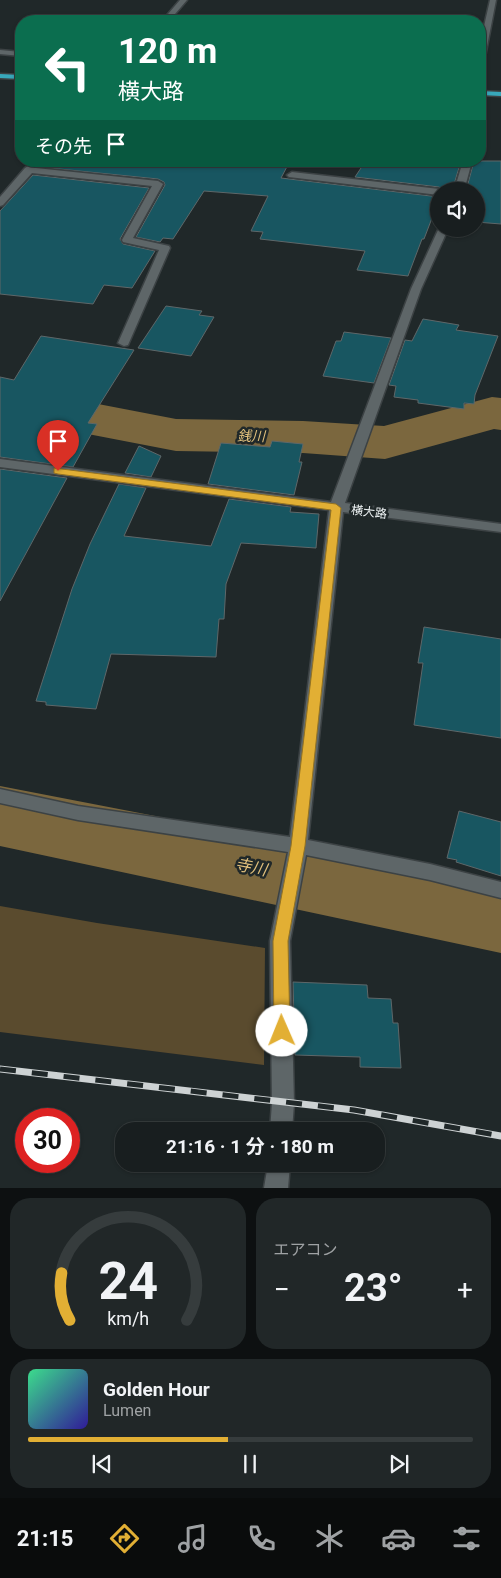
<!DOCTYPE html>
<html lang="ja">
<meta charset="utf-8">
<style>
:root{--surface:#181e1f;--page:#212728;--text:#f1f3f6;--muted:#9fa2a4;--line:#363c3d;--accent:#e2af34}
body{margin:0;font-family:Roboto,"Noto Sans JP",sans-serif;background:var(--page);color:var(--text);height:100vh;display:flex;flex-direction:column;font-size:19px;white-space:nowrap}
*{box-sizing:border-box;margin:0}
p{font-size:16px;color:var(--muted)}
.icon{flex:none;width:28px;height:28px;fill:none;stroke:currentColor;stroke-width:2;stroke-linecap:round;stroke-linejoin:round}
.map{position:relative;height:1188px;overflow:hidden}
.sheet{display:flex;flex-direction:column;gap:10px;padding:10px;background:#0d1011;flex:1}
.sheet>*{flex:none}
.banner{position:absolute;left:15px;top:15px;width:471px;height:152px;border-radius:20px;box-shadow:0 1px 4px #0004,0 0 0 1px var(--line);background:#0b6e4f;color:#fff;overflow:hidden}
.controls{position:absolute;left:430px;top:182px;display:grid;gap:10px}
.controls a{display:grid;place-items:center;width:55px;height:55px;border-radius:50%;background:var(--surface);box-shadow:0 1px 4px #0004,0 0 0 1px var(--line);font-size:25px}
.speed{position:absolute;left:15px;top:1108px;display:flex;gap:10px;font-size:25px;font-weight:700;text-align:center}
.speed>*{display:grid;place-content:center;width:65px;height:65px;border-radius:50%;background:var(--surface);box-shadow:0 1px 4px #0004,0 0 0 1px var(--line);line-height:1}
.speed .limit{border:8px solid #d22;background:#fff;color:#111}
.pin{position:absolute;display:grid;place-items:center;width:42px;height:42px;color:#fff;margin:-51px -21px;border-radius:50% 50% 50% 0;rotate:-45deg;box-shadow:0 0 5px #0007}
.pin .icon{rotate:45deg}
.me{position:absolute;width:55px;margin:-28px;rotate:359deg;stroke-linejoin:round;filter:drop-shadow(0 0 4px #0008)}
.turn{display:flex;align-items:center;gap:18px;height:105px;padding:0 20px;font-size:22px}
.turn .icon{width:65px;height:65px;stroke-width:2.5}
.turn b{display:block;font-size:35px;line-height:42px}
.then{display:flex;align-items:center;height:48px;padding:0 20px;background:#0003;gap:10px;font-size:19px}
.big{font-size:38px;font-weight:700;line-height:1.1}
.sheet .widget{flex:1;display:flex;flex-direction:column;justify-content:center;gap:8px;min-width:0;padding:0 18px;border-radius:20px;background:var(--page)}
.sheet .dial{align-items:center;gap:0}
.dial svg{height:130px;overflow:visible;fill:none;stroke:var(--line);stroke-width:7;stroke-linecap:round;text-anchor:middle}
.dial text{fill:var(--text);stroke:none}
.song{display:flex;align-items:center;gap:15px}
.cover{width:60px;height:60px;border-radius:8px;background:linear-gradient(135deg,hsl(150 70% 55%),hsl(250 70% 35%))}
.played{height:5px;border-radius:2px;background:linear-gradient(90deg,var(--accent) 45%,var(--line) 45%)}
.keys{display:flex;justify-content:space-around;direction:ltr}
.heat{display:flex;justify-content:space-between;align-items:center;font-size:28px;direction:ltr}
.sheet .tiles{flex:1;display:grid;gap:10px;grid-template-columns:1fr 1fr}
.widget:last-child{grid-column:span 2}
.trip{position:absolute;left:115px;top:1122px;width:270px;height:50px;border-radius:20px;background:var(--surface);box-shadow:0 1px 4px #0004,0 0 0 1px var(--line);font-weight:700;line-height:50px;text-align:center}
.dock{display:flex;height:80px;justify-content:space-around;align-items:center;background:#0a0c0c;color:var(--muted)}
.dock .icon{width:35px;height:35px}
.dock .active{color:var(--accent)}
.dock b{font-size:22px;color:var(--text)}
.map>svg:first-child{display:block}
.green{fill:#5a4b2e}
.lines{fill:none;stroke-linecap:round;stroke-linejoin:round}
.river{fill:#7b673e;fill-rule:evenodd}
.building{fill:#185661;stroke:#5e6769}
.minor-casing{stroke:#3c4244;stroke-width:3}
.trunk-casing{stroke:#3c4244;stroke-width:3}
.minor{fill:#5e6668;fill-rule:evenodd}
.trunk{fill:#38a8bb;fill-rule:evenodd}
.rail-casing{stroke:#cdd2d3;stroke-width:7}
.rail{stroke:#202829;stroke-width:5;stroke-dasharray:16;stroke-linecap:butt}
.route{fill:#e2af34;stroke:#937222}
.labels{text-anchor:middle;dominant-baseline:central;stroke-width:5;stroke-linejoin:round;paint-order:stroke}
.street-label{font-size:12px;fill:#eff4f5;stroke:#202829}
.water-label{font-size:14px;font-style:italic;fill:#e0bf7c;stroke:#202829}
.near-water-label{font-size:16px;font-style:italic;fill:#e0bf7c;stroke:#202829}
</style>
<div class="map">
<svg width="501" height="1188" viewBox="0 0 501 1188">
<rect width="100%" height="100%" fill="#202829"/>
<!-- green -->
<path class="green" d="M0,906l97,17 168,25 -1,117 -264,-33z"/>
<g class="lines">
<!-- river -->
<path class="river" d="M0,382l41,11 135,26 127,2 81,5 108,-29 9,1v32l-7,-1 -109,30 -82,-6 -127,-2 -140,-27 -36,-10z
M0,786l501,97v70l-501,-107z"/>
</g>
<!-- building -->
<path class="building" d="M45,161h245l-9,17 158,19v22l-7,-1 -8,21h-2l-14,37 -51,-6 8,-19 -105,-12 3,-7 -12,-1 17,-35 -64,-5 -31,48 -10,-1 -3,4 -24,-5 29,-52 -1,-3 -6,-3 -118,-12z
M373,161l37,5 1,-5h50l-9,30h-7l-6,-4 -84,-10 8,-12 7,1z
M474,161h27v63l-25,-2v-31h-10z
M33,175l116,13 -29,51 3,5 32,7 -23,37 -28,-3 -11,19 -93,-10v-83z
M166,306l36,5 -3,4 15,2 -23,39 -53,-8z
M423,319l36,6 -3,5 42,6 -23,59 -1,9 -10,-1v6l-46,-6v-3l-24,-3 2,-11 -7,-1 16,-45 7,1z
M344,332l47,6 -17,45 -51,-7 13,-35h5z
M41,336l93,14 -46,73 9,1 -24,43 -73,-10v-80l14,3z
M272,441l31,3 -4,18h3l-8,33 -86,-11 13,-41 49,4z
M139,446l22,10 -10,21 -26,-4z
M0,469l67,9 -67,123z
M119,484l27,4 -22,48 87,10 18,-47 62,8 -1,5 29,2 -3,34 -75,-5 -15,41 -2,35h-5l-3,38 -105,-3 -15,55 -50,-4v-3l-10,-1 36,-112 18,-45z
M424,627l77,12v99l-87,-13 9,-62h-5z
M459,811l42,11v54l-45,-14 1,-2 -10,-2z
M293,982l74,3 1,13 23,1 2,24h5l3,45 -41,-1v-10l-65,-2z"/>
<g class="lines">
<defs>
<path id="minor" d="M180,0h7l-18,21h-7z
M490,0h6l-12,62 -4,2v-20z
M0,50l21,2v4l-21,-2z
M463,161h9l-8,30h-10z
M34,162l5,3 -3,3 122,13 5,3 -30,54 36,8 1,2 -42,97 -4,1 -6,-3 41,-93 -36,-8 -1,-2 30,-54 -120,-13 -29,32 -3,1v-9l25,-29z
M292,172l147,17 4,2h-4v4l-150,-18 -2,-2z
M439,228l9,1 -27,60 -76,214 156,21v8l-158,-20 -35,328 122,24 71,18v16l-71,-18 -124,-25 -16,86 4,162 -2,28h-22l2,-28 -2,-162 18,-89 -210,-32 -78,-17v-14l78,17 212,31 39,-327 -329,-43v-8l331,43 80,-213z
M268,1164h22l-2,24h-24z"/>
<path id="trunk" d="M0,74l21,1v4l-21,-1z
M480,91l21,1v4l-21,-1z"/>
</defs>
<!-- minor casing -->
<use href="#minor" class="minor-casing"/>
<!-- trunk casing -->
<use href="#trunk" class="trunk-casing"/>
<!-- minor -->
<use href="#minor" class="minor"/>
<!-- trunk -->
<use href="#trunk" class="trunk"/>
<defs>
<path id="rail" d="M0,1069l354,41 147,26"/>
</defs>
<!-- rail casing -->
<use href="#rail" class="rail-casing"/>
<!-- rail -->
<use href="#rail" class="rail"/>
</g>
<!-- route -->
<path class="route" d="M54,468l282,36 5,4 -36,338 -17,95 2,90 -3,5 -5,2 -6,-2 -2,-5 -1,-90 18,-95 40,-336 -273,-36 -4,-1z"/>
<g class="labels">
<!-- street labels -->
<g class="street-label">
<text transform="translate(369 512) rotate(7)">横大路</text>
</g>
<!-- water labels -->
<g class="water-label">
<text transform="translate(251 436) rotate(1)">銭川</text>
</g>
<!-- near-water labels -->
<g class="near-water-label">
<text transform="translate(251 867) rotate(11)">寺川</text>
</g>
</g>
</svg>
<div class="controls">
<a><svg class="icon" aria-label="sound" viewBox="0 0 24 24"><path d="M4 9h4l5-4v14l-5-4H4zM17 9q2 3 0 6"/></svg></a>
</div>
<div class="speed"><div class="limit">30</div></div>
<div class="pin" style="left:58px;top:471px;background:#d93025"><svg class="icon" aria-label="arrive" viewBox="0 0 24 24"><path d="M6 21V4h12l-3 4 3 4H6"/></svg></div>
<svg class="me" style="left:282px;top:1031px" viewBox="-20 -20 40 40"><circle r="19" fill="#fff"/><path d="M0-13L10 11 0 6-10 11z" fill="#e2af34"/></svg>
<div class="trip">21:16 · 1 分 · 180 m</div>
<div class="banner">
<div class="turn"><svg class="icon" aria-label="left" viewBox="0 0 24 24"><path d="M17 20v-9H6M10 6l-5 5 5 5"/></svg><div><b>120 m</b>横大路</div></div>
<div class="then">その先<svg class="icon" aria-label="arrive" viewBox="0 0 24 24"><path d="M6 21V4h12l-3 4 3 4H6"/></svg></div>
</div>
</div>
<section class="sheet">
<div class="tiles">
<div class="widget dial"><svg viewBox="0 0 100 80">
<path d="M14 69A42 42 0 1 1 86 69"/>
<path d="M14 69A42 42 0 0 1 9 40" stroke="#e2af34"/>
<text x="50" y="56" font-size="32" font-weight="700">24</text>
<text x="50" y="72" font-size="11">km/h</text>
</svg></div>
<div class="widget"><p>エアコン</p>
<div class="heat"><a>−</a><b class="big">23°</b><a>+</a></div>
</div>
<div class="widget">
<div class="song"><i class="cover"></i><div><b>Golden Hour</b><p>Lumen</p></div></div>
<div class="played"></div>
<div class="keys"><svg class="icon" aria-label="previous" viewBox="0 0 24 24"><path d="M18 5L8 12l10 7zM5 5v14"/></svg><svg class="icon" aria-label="pause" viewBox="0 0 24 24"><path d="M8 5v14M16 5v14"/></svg><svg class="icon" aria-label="next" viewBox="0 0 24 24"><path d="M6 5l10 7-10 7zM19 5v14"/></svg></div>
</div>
</div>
</section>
<nav class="dock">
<b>21:15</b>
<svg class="icon active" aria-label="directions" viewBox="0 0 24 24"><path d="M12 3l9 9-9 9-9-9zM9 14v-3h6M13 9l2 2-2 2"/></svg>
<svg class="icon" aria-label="music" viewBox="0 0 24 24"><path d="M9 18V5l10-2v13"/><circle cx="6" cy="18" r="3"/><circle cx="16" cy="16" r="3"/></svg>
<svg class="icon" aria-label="phone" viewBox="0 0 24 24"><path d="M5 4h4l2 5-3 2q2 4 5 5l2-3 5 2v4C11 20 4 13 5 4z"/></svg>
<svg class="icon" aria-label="climate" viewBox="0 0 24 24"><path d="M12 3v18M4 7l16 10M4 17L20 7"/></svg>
<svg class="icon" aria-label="car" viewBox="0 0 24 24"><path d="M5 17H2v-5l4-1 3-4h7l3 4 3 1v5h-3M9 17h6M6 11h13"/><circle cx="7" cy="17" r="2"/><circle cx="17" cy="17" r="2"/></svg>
<svg class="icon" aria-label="filters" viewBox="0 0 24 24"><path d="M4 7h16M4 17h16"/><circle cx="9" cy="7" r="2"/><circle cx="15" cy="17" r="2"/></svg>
</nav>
